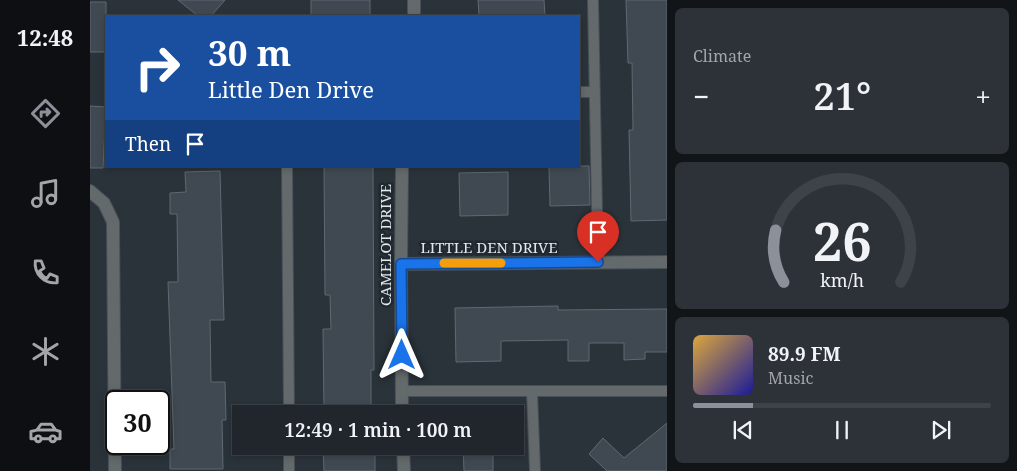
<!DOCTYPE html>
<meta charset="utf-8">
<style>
:root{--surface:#20262c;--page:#2d3238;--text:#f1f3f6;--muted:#a2a5a9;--line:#3d4348;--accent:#8c9099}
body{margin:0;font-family:"Noto Serif",serif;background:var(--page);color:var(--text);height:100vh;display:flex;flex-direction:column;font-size:19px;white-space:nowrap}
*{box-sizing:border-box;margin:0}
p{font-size:16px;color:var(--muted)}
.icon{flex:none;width:28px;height:28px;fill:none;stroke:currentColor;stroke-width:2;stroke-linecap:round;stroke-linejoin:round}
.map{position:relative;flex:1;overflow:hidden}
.drawer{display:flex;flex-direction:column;gap:8px;padding:8px;background:#121518;width:350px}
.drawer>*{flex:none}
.guide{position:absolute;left:15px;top:15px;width:475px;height:152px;border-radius:0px;box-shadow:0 2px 8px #0003,0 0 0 1px var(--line);background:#1a4fa0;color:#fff;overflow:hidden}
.speed{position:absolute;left:15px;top:390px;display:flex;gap:10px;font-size:25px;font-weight:700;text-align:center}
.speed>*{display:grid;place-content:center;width:65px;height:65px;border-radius:50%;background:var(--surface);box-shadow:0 2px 8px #0003,0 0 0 1px var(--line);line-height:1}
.speed .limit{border:2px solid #111;border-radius:8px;background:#fff;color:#111}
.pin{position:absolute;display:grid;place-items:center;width:42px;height:42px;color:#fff;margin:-51px -21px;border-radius:50% 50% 50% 0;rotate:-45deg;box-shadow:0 0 5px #0007}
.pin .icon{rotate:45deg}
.me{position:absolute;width:55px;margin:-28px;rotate:0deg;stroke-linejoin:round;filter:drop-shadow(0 0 4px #0008)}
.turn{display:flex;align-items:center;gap:18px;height:105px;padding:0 20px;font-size:22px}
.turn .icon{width:65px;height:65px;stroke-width:2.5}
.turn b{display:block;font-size:35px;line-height:42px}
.then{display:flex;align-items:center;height:48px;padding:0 20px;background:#0003;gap:10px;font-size:19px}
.big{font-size:38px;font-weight:600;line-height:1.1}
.drawer .widget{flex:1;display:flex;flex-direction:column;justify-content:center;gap:8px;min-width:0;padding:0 18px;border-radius:8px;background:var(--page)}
.drawer .dial{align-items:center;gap:0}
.dial svg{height:130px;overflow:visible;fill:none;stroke:var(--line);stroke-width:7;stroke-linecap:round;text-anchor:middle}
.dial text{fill:var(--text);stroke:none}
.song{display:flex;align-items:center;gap:15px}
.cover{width:60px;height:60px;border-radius:8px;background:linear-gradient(135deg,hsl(40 70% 55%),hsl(240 70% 35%))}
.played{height:5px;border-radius:2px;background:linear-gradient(90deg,var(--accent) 20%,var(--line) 20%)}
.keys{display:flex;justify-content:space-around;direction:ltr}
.heat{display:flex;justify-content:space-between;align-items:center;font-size:28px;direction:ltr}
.trip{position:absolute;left:142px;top:405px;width:292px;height:50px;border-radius:0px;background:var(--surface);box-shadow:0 2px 8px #0003,0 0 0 1px var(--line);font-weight:600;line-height:50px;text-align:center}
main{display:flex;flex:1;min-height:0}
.tab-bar{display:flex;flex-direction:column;width:90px;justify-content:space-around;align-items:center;background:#0d0f12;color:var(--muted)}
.tab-bar .icon{width:35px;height:35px}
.tab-bar .on{color:var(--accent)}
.tab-bar b{font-size:22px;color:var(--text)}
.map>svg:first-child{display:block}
.building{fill:#404951;stroke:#5f6971}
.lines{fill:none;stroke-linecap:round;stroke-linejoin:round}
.service-casing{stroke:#475056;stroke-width:12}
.minor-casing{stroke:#475056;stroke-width:14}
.service{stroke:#64696c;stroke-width:10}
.minor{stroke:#64696c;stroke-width:12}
.route-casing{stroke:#114b97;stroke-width:12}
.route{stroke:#1a73e8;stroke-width:9}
.slow{stroke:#f59e0b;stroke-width:9}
.labels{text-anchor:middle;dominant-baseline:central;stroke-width:5;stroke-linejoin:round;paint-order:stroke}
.street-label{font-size:15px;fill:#e1e7eb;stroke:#202930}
</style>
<main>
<nav class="tab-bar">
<b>12:48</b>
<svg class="icon on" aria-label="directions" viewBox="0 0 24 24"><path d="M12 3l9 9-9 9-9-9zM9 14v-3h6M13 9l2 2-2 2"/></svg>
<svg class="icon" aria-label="music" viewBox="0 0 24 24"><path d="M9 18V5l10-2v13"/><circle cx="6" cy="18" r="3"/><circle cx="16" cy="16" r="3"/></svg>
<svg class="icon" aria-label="phone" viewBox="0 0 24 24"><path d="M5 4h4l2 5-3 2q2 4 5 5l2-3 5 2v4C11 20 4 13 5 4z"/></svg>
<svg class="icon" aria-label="climate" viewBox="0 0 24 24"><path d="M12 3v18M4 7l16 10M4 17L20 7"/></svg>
<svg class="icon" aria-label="car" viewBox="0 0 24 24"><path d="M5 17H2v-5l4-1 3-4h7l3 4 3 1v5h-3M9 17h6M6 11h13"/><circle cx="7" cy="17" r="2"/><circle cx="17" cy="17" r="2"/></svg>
</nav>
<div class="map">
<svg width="577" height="471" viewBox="0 0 577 471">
<rect width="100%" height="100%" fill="#2a333a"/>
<!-- building -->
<path class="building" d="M88,0h47l-14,16h-13z
M221,0h59v16h-59z
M388,0h66l1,16h-66z
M536,0h41v220l-36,1 -2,-91h4l-1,-67h-4z
M0,2h16v50h-16z
M0,106l16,1 -3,61h-13z
M234,166h49l1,204h-3v44h-47l-1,-85h8l-1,-34h-5z
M459,166h40l1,39 -40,1z
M130,171l4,149h-14l1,62h14l1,38h-4l1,49h-53v-20h4l-6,-167h10l-1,-68h-7v-21l16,-1 -1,-20z
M418,172v43l-48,1 -1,-43z
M468,306v4l109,-1v43h-22v7l-21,1v-17h-35v18h-21v-21l-67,1v20l-45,1 -1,-54z
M577,423v48h-60l-18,-17 14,-16 21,20z
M233,446h52v25h-51z
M373,446h30v25h-29z"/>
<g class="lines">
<defs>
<path id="service" d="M503,0l5,262
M489,92h16
M197,166l2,248
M312,391h265
M442,392l3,79
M199,446v25"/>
<path id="minor" d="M324,0v16
M312,166l-1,98 1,150
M0,191l14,12 9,19 2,249
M311,264l266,-2
M313,446l1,25"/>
</defs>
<!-- service casing -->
<use href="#service" class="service-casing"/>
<!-- minor casing -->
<use href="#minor" class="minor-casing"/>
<!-- service -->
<use href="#service" class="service"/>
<!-- minor -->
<use href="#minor" class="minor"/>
</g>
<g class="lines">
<defs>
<path id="route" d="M312,355l-1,-91 197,-2"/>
</defs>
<!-- route casing -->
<use href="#route" class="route-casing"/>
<!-- route -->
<use href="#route" class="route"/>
<!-- slow -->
<path class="slow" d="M354,263h57"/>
</g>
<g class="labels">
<!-- street labels -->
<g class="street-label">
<text transform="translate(295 245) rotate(-90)">CAMELOT DRIVE</text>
<text x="399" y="247">LITTLE DEN DRIVE</text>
</g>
</g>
</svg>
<div class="speed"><div class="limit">30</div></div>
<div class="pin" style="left:508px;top:262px;background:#d93025"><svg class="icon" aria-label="arrive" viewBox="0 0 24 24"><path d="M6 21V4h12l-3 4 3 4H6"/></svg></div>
<svg class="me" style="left:312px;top:355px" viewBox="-20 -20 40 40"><path d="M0-17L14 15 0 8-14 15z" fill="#1a73e8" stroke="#fff" stroke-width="4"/></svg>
<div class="trip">12:49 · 1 min · 100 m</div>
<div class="guide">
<div class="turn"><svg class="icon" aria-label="right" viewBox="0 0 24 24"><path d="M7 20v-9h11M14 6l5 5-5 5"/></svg><div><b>30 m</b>Little Den Drive</div></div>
<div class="then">Then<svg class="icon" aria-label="arrive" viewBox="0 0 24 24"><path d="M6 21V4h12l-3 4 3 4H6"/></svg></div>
</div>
</div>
<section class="drawer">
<div class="widget"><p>Climate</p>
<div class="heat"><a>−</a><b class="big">21°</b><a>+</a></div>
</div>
<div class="widget dial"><svg viewBox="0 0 100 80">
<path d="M14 69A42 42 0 1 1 86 69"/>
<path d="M14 69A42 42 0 0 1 9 37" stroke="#8c9099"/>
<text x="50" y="56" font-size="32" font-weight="700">26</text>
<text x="50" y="72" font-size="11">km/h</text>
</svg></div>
<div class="widget">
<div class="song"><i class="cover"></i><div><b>89.9 FM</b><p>Music</p></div></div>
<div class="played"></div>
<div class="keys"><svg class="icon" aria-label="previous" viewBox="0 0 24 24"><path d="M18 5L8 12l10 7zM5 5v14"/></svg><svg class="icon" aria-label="pause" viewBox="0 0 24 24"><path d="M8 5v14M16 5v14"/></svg><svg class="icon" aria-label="next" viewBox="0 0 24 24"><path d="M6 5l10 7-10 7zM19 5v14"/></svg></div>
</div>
</section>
</main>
